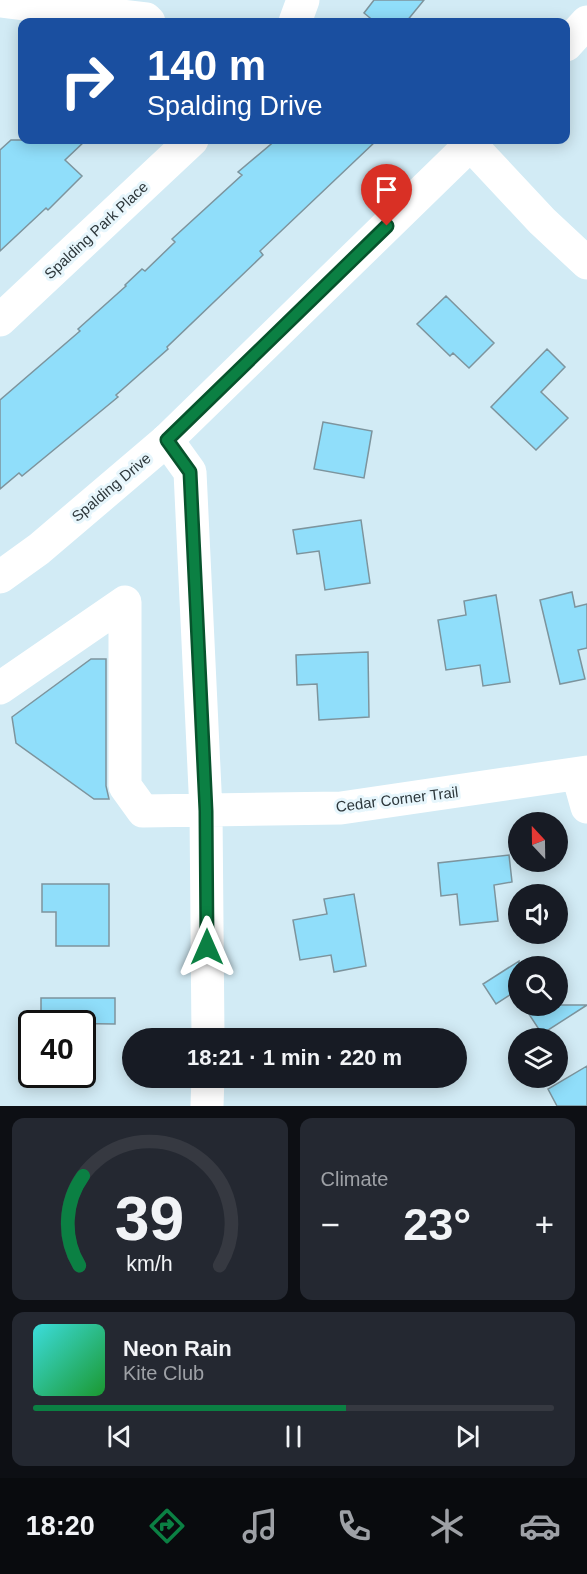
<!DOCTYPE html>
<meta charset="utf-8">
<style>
:root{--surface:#171b24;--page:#242831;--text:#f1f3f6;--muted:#9ea1a6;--line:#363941;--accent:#0b8043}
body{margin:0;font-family:Arial,sans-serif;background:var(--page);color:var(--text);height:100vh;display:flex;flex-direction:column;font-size:22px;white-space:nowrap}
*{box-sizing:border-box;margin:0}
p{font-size:20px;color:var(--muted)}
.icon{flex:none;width:33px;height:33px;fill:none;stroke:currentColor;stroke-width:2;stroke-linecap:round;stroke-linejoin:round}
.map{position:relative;height:1106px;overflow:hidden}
.drawer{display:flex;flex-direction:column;gap:12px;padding:12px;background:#0d0f14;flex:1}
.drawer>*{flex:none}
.banner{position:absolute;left:18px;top:18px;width:552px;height:126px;border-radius:12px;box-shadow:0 3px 15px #0003;background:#1a4fa0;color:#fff;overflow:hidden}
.needle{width:39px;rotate:338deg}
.buttons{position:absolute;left:508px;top:812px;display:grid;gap:12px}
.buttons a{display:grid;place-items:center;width:60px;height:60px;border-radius:50%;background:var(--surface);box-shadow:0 3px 15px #0003;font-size:30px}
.speed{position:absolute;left:18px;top:1010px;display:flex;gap:12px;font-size:30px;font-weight:700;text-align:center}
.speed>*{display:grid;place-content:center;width:78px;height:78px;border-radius:50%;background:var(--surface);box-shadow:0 3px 15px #0003;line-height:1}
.speed .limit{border:3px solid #111;border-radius:9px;background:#fff;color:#111}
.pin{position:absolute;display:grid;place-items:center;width:51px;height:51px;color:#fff;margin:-62px -26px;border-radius:50% 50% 50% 0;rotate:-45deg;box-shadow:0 0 6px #0007}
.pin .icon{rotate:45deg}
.me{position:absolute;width:66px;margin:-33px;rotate:0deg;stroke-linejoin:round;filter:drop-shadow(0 0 4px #0008)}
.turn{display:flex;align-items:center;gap:21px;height:126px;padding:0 30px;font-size:27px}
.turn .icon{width:78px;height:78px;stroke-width:2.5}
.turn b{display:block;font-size:42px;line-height:51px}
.big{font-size:45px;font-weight:600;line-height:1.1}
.drawer .tile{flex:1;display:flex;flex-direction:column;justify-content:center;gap:9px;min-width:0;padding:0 21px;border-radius:12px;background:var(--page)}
.drawer .dial{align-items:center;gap:0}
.dial svg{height:156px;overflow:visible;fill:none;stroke:var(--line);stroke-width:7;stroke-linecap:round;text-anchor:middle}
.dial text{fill:var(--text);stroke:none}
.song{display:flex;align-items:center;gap:18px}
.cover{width:72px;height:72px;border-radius:9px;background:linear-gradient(135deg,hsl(180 70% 55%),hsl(130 70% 35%))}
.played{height:6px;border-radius:3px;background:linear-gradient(90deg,var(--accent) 60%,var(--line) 60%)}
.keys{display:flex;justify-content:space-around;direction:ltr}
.heat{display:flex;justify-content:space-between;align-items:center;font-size:33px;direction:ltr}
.drawer .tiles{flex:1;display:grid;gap:12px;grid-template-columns:1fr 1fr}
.tile:last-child{grid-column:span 2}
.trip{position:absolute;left:122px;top:1028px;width:345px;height:60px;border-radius:30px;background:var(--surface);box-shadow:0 3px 15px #0003;font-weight:600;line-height:60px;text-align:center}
.dock{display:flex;height:96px;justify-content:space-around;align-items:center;background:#090b0e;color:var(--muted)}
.dock .icon{width:42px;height:42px}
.dock .active{color:var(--accent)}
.dock b{font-size:27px;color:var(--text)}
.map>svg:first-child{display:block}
.building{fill:#90defa;stroke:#7d949d;stroke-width:1.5}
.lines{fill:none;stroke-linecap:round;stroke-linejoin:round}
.minor{stroke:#fff;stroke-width:33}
.major{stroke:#fff;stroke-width:33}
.route-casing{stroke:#07532c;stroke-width:15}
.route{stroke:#0b8043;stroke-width:10}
.labels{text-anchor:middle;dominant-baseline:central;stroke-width:6;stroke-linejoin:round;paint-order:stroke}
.street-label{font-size:15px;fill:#2d373b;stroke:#e7f6fc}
</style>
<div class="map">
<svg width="587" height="1106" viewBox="0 0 587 1106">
<rect width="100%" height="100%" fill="#d2ebf5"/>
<!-- building -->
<path class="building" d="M374,0h50l-18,22h-31l-11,-9z
M11,140h75l-21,20 17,16 -34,34 -2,-2 -46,43v-101z
M276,140h101l-117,111 3,4 -96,92 1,2 -52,46 2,2 -96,79 -3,-3 -19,16v-89l80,-69 -2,-2 48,-43 -1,-1 17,-16 3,2 30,-29 -3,-3 70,-64 -4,-3z
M446,296l48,47 -25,25 -16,-15 -3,3 -33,-32z
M547,349l18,18 -24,25 27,26 -32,32 -45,-43z
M323,422l49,9 -8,47 -50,-9z
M361,520l9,63 -45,7 -6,-39 -22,3 -4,-24z
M572,592l3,15 12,-3v44l-9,2 7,29 -25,5 -20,-84z
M496,595l14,87 -27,4 -3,-21 -34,5 -8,-50 28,-5 -2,-14z
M368,652l1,65 -50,3 -2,-36 -20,1 -1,-30z
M91,659h15v127l3,13h-15l-78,-56 -4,-26z
M509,855l3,27 -18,3 4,36 -38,4 -3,-31 -16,2 -3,-33z
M42,884h67v62h-53v-34h-14z
M354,894l12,72 -32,6 -3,-17 -31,5 -7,-40 34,-6 -3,-15z
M519,961v28l-23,15 -13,-20z
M41,998h74v26l-74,-1z
M523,1005h64l-45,29z
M587,1066v40h-30l-9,-17z"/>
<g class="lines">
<!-- minor -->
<path class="minor" d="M0,1l146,18 3,3
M295,22l8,-22
M470,144l72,77 45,42
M0,320l192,-180
M167,440l23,32 16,339 2,227
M0,688l125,-86v184l18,25 198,-3 246,-36
M578,775l9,32
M207,1106l1,-29"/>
<!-- major -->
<path class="major" d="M566,45l21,-23
M0,577l39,-28 128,-109 308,-300"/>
</g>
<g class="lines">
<defs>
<path id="route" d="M207,947l-1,-136 -16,-339 -23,-32 220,-214"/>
</defs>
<!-- route casing -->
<use href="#route" class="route-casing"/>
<!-- route -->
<use href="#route" class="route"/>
</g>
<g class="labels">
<!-- street labels -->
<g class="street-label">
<text transform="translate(96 230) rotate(-43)">Spalding Park Place</text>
<text transform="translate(111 487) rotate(-40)">Spalding Drive</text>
<text transform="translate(397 799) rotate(-7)">Cedar Corner Trail</text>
</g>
</g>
</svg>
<div class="buttons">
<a><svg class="needle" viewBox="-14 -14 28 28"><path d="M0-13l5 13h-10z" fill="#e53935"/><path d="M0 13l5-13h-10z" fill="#9ea1a6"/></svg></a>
<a><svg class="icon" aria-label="sound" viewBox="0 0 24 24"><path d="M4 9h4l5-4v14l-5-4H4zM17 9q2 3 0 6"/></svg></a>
<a><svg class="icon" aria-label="search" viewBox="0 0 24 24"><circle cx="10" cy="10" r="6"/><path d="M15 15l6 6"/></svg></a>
<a><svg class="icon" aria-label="layers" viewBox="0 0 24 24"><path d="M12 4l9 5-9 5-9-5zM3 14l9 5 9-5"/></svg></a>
</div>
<div class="speed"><div class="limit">40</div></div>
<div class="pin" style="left:387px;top:226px;background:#d93025"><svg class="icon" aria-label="arrive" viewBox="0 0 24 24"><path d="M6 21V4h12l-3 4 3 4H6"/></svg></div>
<svg class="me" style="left:207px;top:947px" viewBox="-20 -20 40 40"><path d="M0-17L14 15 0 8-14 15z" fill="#0b8043" stroke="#fff" stroke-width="4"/></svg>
<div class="trip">18:21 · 1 min · 220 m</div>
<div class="banner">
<div class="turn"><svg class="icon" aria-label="right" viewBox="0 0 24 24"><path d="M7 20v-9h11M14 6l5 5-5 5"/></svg><div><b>140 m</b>Spalding Drive</div></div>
</div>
</div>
<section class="drawer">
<div class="tiles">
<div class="tile dial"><svg viewBox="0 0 100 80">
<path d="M14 69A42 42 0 1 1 86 69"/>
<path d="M14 69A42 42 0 0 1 16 23" stroke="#0b8043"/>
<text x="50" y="56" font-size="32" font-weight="700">39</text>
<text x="50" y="72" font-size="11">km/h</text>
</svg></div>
<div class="tile"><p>Climate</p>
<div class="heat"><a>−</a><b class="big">23°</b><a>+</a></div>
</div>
<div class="tile">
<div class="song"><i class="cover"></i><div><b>Neon Rain</b><p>Kite Club</p></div></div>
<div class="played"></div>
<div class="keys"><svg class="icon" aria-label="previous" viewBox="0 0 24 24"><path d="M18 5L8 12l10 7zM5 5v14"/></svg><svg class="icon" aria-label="pause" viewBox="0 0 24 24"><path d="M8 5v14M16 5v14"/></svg><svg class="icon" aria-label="next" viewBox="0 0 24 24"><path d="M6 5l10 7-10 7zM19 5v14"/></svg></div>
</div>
</div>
</section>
<nav class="dock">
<b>18:20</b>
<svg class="icon active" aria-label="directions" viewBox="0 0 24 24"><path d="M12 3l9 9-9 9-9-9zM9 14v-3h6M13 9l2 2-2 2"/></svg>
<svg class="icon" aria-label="music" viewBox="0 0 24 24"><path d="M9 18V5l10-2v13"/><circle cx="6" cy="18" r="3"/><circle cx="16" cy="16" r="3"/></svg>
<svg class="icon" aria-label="phone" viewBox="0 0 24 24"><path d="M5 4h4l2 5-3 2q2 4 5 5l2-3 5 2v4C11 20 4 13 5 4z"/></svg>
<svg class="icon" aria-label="climate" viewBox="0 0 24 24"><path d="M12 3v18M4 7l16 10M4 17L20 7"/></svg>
<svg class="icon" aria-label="car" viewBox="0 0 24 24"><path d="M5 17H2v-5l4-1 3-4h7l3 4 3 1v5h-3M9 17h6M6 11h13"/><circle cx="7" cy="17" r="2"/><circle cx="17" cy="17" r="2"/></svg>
</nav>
